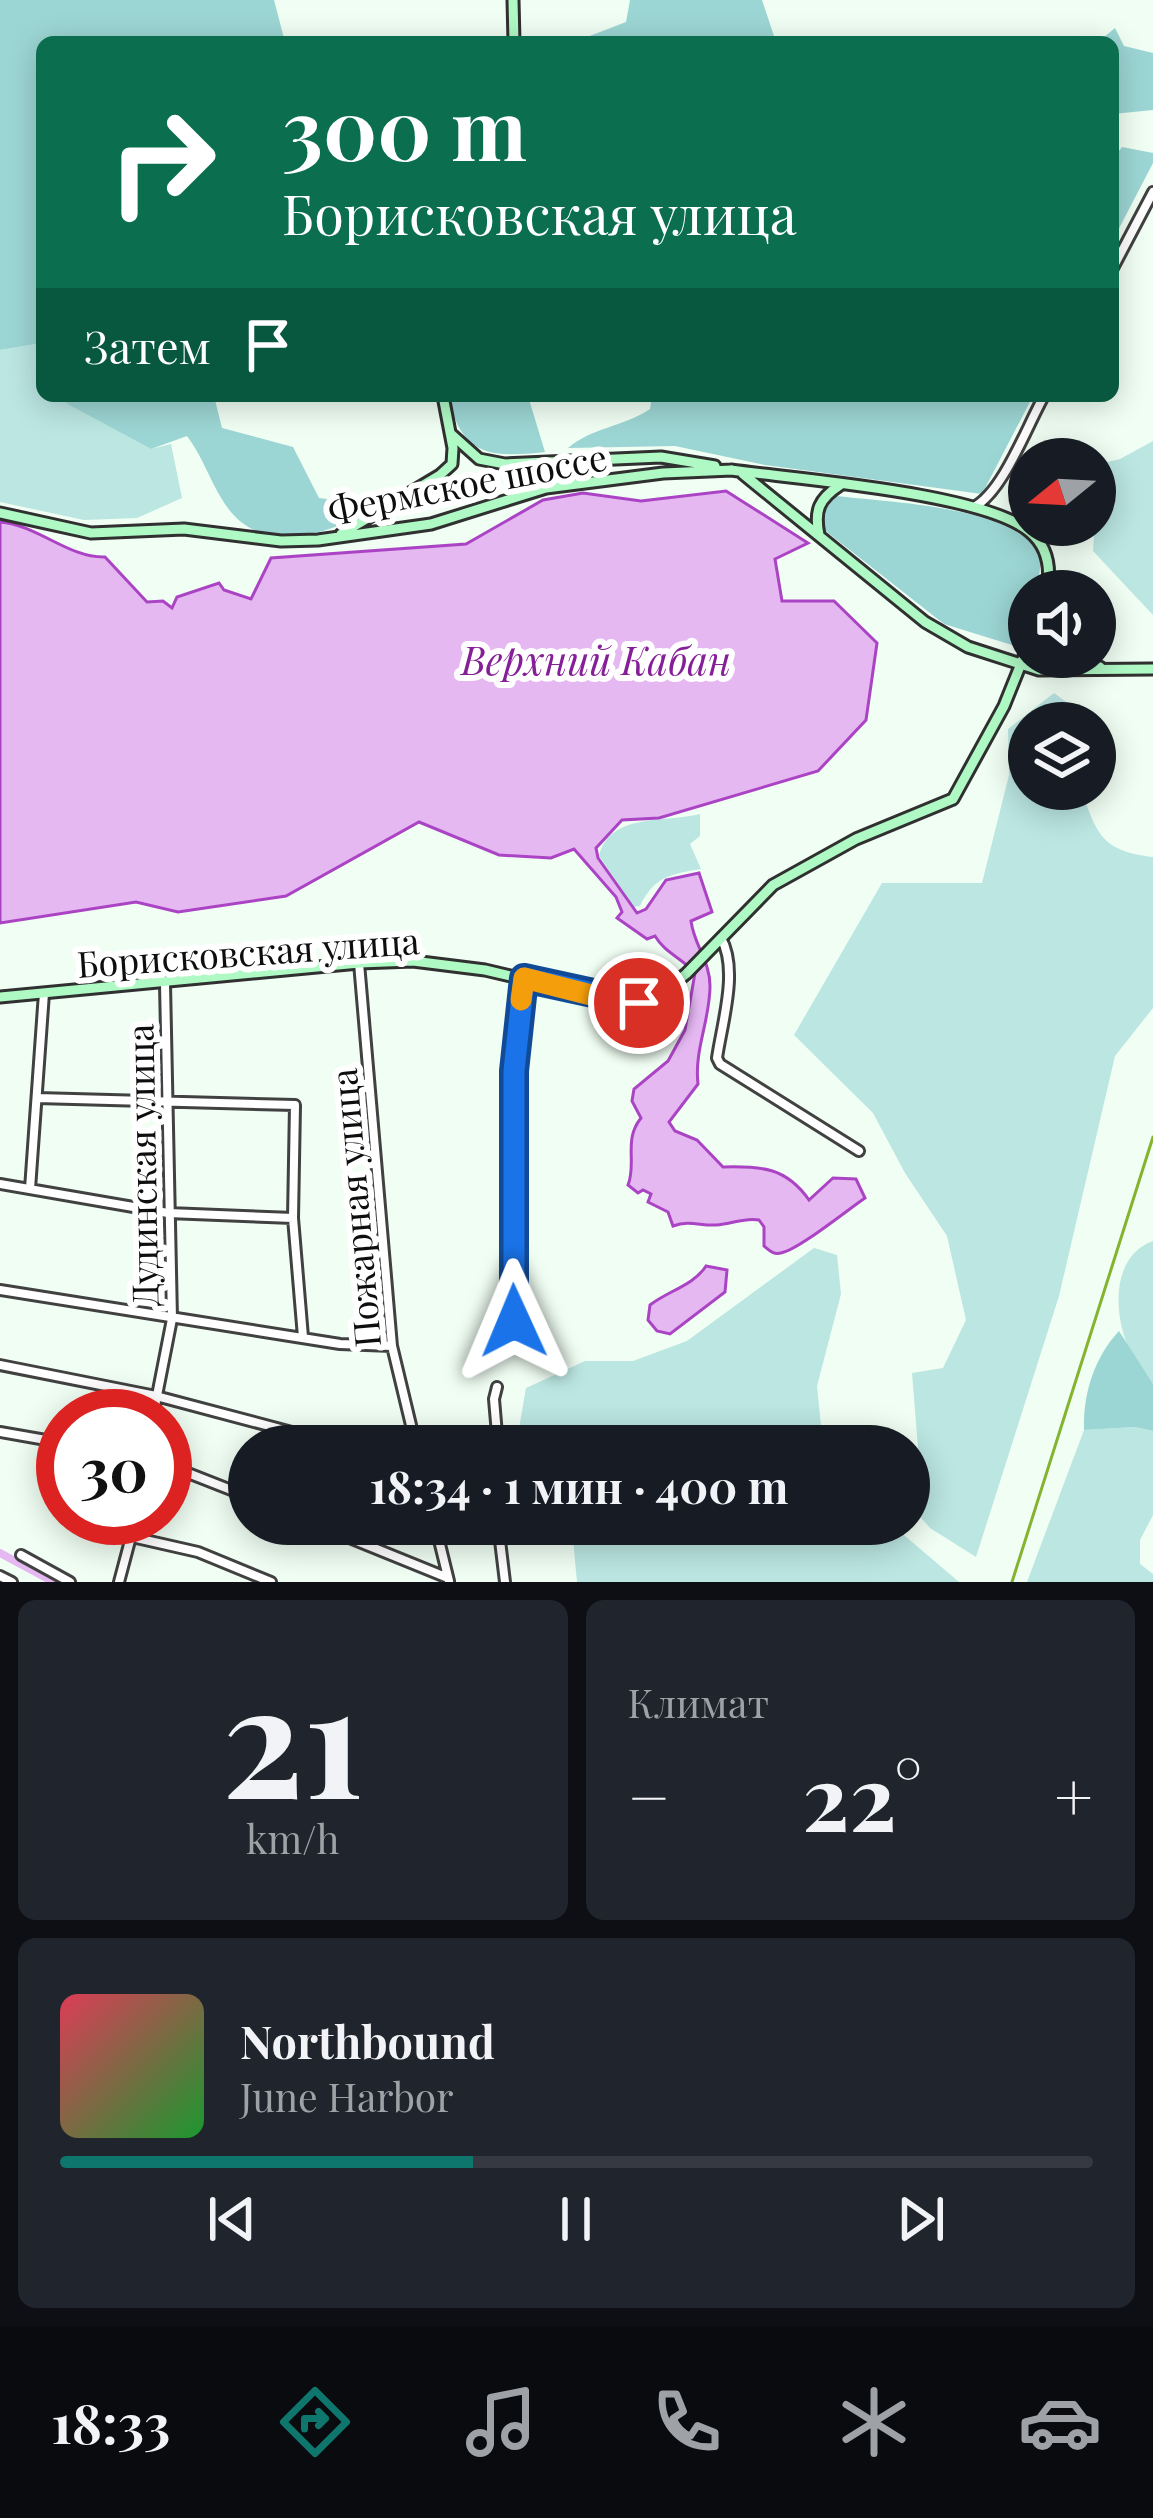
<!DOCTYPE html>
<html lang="ru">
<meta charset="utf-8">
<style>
:root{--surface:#171b24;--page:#20242c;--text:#f1f3f6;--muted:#9ea1a6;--line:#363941;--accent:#0f766e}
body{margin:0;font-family:"Playfair Display",serif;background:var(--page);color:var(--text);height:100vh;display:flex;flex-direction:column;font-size:45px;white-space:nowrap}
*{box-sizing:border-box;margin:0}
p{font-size:39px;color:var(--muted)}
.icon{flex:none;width:66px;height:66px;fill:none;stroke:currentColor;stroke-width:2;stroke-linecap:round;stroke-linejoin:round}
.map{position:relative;height:1582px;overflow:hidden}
.side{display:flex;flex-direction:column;gap:18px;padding:18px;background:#0d0f14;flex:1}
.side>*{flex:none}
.hud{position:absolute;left:36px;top:36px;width:1083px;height:366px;border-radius:18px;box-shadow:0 6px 30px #0003;background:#0b6e4f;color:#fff;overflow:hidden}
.needle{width:78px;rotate:252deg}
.tools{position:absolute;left:1008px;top:438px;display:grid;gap:24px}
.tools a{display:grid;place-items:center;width:108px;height:108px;border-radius:50%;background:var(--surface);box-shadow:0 6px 30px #0003;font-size:60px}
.speed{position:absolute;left:36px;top:1389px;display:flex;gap:24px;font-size:60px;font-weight:700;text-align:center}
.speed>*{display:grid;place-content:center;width:156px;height:156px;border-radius:50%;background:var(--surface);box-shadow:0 6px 30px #0003;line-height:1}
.speed .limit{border:18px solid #d22;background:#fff;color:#111}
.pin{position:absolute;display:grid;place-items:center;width:102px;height:102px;color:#fff;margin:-51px;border:6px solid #fff;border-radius:50%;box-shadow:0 3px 12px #0007}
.me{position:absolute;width:132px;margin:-66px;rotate:359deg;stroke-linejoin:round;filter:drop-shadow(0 0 9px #0008)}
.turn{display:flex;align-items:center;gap:42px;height:252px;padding:0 48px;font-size:54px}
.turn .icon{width:156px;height:156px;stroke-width:2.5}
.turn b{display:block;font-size:84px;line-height:102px}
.then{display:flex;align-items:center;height:114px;padding:0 48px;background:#0003;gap:24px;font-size:45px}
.big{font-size:90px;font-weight:700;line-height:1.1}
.side .widget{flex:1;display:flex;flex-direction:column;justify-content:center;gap:18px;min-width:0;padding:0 42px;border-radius:18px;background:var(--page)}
.side .dial{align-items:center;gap:0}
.dial b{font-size:156px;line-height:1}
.song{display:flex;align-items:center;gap:36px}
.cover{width:144px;height:144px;border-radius:18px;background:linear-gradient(135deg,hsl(350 70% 55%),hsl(130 70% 35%))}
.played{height:12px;border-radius:6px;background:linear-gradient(90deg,var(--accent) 40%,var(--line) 40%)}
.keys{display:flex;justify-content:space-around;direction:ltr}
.heat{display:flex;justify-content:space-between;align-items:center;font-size:66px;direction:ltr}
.side .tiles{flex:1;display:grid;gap:18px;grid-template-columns:1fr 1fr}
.widget:last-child{grid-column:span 2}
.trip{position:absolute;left:228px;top:1425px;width:702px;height:120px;border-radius:60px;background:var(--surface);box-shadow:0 6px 30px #0003;font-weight:700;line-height:120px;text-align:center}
.tab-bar{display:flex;height:192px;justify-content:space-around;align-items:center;background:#090b0e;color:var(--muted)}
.tab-bar .icon{width:84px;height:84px}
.tab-bar .on{color:var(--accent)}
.tab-bar b{font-size:54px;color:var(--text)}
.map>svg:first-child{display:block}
.green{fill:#bbe6e2}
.forest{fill:#9cd6d4}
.water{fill:#e5b8f2;stroke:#ab44c4;stroke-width:3}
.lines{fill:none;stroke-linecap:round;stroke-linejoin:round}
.canal{stroke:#e5b8f2;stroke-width:8}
.street-casing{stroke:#414141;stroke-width:14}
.secondary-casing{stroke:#303030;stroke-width:15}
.street{stroke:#fff;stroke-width:8}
.secondary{stroke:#aff9c5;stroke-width:9}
.rail{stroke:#84b42f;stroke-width:3}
.route-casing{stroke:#114b97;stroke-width:30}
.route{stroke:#1a73e8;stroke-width:21}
.slow{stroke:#f59e0b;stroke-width:21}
.labels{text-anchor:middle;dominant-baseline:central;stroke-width:12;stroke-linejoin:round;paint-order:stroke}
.street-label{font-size:36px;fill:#0e0e0e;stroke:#fff}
.water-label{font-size:39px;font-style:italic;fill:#851f97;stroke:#fff}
</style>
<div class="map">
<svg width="1153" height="1582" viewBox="0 0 1153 1582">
<rect width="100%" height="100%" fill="#f0fef3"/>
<!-- green -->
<path class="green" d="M42,343v53h17l10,9 82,44 20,-5 11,54 -45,20 -53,2 -84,-18v-152z
M1153,441v174l-60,-64 6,-87 21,-5z
M1054,693l29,21 -1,9h-53v66h52c16,46 21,62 72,68v151l-38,48 -56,240 -83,261 -46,-29 -21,-24v-40l10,-4 -7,-87 31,-5 23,-48 -19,-84 -42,-63 -32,-60 -79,-78 88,-152h100l27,-108 -1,-46z
M700,814v22l-10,8 11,25c-31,5 -47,8 -61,37l-6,1 -35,-51c11,-44 67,-33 101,-42z
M1153,1241v143c-36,-30 -55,-123 0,-143z
M814,1248l23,7 4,39 -24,92 6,60h-304l-2,-6 9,-52 59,-27h48l54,-20z
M1135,1427l18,4v84l-13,25v24l13,10v8h-126l57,-152z
M563,1524h328l68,58h-382l-4,-43z"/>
<!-- forest -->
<path class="forest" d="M0,0h274l11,42h-243v301l-42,7z
M630,0h132l14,42h-202l52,-20z
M1115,28l9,18 29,7v57l-40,4v-72h-15z
M1122,147l31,6v10l-40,77v-81z
M59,396h155l8,32 71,19 26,51 40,5 22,-8 10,5c-49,28 -128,66 -168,1 -14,-22 -20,-44 -36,-65l-36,13 -82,-44z
M448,396h80l17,56c-56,6 -83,4 -97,-56z
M652,396h381l-51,98 -217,-29 -90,-19 -107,2c25,-21 55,-21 82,-39z
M837,496c45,6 192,10 203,64 1,8 -2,21 -3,29l-8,2v16l-17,38 -68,-21 -121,-95v-18z
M1119,1331l34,53v47l-18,-4 -51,3c-1,-36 10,-72 35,-99z"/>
<!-- water -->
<path class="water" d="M726,491l82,52 -33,16 7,42h52l43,42 -11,77 -48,51 -159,47 -37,2 -26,28 2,10 39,55 9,-4 20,-29 33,-7 13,39 -21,9c3,24 19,40 19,65 0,34 -16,64 -12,98l-29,38 6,9 22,9 26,27c38,-1 63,0 86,33l24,-22 23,1 9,19c-19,13 -67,52 -84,55 -8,2 -12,-3 -17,-7v-19l-5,-7c-14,-3 -27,4 -43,5 -16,1 -26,-5 -43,1l-5,-14 -20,-10 3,-8 -8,-4 -5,3 -10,-8c9,-22 -5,-45 13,-67l-9,-17 2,-12 34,-28 17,-31 10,-57c-13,-15 -30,-20 -40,-37l-8,3 -30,-21 5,-6 -6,-15 -42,-48 -23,9 -52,-3 -80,-33 -133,74 -108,16 -42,-10 -136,21v-401c38,3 68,36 105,35l42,45 16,-1 9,7 5,-11 42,-14 5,7 27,9 20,-41 195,-14 77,-44 40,-7 58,8z
M706,1266l21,4 -2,22 -55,42 -13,-3 -9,-11 2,-15c18,-14 44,-20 56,-39z"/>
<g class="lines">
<!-- canal -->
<path class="canal" d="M0,1553l54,29"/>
<defs>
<path id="street" d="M1113,268l40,-76
M974,507c29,-15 53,-81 70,-111
M721,938c18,32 1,85 -4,120l3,6 139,87
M359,963l33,383 24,100
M37,1098l258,7 -2,113 10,119
M0,1184l168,29 125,5
M30,1189l14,-196
M0,1290l340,54 52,2
M494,1342l20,-21v-250l9,-93
M0,1365l156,31 151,40 5,10
M497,1387l-3,12 4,47
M153,1416l19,-97 -7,-335
M0,1432l63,11
M165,1464l84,33
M315,1524l133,54
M435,1524l14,57
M498,1524l7,58
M132,1537l66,15 73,30
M21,1555l49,27
M0,1576l12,6
M119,1582l17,-64"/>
<path id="secondary" d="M513,0l1,42
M450,433l29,26 26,5 156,-7 54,9
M731,470c65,9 254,23 299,62 18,15 21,37 17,59
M743,474l182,148 43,25 71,23 114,-1
M0,513l91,20 93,-4 97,12 37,-1 113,-16 115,-36 117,-15 69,-3
M341,534l99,-59 12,-11 1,-16 -10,-52
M819,535c-5,-25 0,-36 21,-50
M1073,657l27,10
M0,997l359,-34 54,-2 72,9 123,29 31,4 16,-5 31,-24 87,-89 83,-46 97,-40 51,-93 25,-62"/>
</defs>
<!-- street casing -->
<use href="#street" class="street-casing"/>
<!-- secondary casing -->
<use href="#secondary" class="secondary-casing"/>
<!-- street -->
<use href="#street" class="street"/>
<!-- secondary -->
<use href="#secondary" class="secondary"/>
<!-- rail -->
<path class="rail" d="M1012,1582l141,-445"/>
</g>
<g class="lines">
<defs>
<path id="route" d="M514,1321v-250l10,-93 115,25"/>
</defs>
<!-- route casing -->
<use href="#route" class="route-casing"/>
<!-- route -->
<use href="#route" class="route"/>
<!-- slow -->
<path class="slow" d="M521,1000l3,-22 67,17"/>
</g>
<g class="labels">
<!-- street labels -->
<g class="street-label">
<text transform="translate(467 482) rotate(-11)">Фермское шоссе</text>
<text transform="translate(248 951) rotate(-4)">Борисковская улица</text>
<text transform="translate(141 1165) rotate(-91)">Дудинская улица</text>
<text transform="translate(354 1208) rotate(-95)">Пожарная улица</text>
</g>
<!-- water labels -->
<g class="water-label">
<text x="596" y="659">Верхний Кабан</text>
</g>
</g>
</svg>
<div class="tools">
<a><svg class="needle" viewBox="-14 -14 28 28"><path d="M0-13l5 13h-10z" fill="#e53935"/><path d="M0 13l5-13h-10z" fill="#9ea1a6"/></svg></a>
<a><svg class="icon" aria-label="sound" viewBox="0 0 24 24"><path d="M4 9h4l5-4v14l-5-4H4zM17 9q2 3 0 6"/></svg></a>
<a><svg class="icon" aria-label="layers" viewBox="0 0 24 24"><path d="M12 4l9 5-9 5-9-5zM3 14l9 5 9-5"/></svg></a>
</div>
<div class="speed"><div class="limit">30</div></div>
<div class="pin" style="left:639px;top:1003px;background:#d93025"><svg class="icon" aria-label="arrive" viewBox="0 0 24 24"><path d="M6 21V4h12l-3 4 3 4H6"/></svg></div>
<svg class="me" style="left:514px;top:1321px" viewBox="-20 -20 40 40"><path d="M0-17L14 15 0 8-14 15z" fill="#1a73e8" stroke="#fff" stroke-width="4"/></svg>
<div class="trip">18:34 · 1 мин · 400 m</div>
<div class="hud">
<div class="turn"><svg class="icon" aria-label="right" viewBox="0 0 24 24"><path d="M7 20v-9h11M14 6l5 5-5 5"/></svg><div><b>300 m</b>Борисковская улица</div></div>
<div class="then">Затем<svg class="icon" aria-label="arrive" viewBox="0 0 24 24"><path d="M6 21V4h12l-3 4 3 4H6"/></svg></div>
</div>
</div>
<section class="side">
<div class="tiles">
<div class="widget dial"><b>21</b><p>km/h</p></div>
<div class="widget"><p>Климат</p>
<div class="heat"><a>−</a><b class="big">22°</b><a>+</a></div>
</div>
<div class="widget">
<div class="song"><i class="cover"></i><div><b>Northbound</b><p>June Harbor</p></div></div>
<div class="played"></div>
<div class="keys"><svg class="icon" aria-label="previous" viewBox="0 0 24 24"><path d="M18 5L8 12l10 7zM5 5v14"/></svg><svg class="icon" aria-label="pause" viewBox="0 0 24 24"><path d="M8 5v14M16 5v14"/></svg><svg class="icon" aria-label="next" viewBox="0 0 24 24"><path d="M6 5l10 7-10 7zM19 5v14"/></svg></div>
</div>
</div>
</section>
<nav class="tab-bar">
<b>18:33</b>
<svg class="icon on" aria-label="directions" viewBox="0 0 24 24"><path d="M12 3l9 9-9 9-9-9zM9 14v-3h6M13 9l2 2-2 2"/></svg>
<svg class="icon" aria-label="music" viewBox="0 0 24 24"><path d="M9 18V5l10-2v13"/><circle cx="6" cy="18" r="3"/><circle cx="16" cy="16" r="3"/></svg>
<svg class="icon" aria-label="phone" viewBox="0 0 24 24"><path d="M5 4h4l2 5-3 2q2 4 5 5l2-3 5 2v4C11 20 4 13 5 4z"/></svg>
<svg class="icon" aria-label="climate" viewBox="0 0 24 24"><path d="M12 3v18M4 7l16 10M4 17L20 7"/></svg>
<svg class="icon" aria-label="car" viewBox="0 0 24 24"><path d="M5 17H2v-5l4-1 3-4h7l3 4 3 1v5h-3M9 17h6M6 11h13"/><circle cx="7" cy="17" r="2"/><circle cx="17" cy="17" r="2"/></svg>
</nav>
